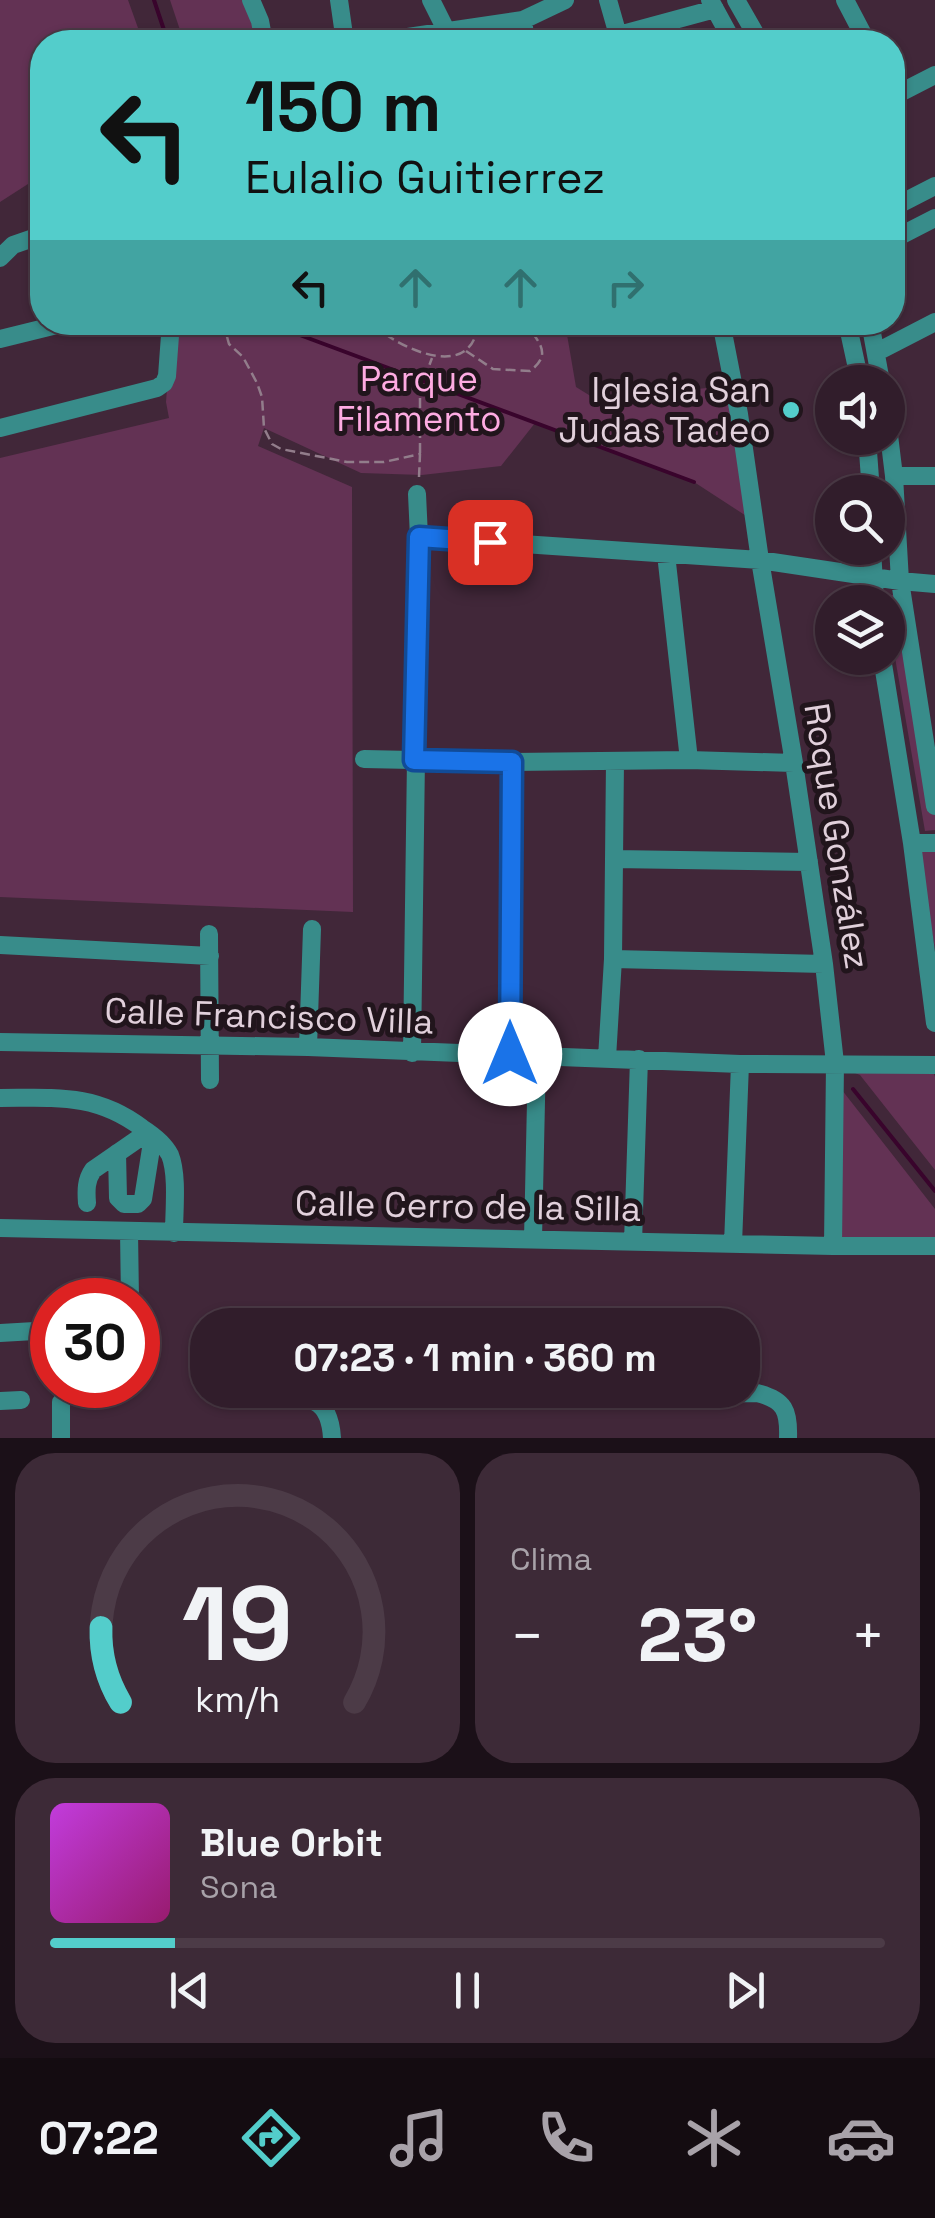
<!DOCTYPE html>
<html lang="es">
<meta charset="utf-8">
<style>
:root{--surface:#311d2b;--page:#3d2a37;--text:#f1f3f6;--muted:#a8a2a9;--line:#4c3b47;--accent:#53cdcb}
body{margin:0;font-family:"Space Grotesk",sans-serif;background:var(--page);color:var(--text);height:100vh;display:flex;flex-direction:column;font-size:38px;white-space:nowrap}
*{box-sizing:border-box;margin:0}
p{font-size:32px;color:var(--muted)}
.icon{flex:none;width:55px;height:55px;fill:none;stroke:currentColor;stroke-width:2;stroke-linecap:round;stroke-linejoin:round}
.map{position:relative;height:1438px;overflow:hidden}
.details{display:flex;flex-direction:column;gap:15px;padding:15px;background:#1b1018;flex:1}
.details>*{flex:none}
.guide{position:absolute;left:30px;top:30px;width:875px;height:305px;border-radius:40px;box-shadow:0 2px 8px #0004,0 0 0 2px var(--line);background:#53cdcb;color:#111;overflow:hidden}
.buttons{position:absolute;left:815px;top:365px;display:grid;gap:20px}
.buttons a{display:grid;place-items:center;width:90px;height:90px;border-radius:50%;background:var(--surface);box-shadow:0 2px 8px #0004,0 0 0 2px var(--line);font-size:50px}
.speed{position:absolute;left:30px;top:1278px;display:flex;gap:20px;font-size:50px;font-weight:700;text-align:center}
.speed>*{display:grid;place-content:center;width:130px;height:130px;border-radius:50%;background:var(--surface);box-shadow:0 2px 8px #0004,0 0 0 2px var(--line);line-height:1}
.speed .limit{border:15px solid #d22;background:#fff;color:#111}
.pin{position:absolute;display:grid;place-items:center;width:85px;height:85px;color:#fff;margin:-42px;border-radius:20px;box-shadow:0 5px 15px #0006}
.me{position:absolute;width:110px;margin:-55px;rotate:0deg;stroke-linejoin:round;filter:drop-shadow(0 0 8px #0008)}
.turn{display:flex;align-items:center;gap:35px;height:210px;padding:0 50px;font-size:45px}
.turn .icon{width:130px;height:130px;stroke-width:2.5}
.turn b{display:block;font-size:70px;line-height:85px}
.lanes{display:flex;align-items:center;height:95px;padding:0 50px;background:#0003;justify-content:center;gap:50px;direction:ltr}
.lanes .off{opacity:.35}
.big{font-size:75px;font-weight:700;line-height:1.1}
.details .widget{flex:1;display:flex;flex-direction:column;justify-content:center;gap:15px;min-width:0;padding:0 35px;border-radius:40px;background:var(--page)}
.details .dial{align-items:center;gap:0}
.dial svg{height:260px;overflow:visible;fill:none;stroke:var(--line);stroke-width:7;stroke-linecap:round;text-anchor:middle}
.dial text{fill:var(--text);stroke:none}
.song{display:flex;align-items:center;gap:30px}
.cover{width:120px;height:120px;border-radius:15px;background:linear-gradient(135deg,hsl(290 70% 55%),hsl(320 70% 35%))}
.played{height:10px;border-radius:5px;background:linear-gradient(90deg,var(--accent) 15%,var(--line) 15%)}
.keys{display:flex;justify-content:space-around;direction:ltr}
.heat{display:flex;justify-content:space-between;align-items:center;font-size:55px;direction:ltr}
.details .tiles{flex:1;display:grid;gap:15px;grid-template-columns:1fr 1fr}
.widget:last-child{grid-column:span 2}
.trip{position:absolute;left:190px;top:1308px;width:570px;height:100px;border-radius:40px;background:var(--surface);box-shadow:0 2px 8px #0004,0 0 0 2px var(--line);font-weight:700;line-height:100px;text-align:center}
.tabs{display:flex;height:160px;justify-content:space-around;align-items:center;background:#140c11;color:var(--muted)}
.tabs .icon{width:70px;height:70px}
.tabs .active{color:var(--accent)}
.tabs b{font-size:45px;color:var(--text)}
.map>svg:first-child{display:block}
.green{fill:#633254}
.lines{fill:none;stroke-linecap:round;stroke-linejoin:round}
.stream{stroke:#39042c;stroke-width:4}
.path{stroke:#927d8b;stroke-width:2.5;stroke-dasharray:10 5;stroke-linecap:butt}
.minor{stroke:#388c8a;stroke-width:18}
.route-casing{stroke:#114b97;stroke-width:25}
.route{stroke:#1a73e8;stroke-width:18}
.poi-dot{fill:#53cdcb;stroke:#21151c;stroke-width:4}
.labels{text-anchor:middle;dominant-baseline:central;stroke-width:10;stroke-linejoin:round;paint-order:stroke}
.park-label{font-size:35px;fill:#feabe2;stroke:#21151c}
.poi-label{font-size:35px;fill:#e1d0db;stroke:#21151c;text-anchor:end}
.street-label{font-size:35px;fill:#e1d0db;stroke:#21151c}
</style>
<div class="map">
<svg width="935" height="1438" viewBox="0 0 935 1438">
<rect width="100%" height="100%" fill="#412739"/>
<!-- green -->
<path class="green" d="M0,0h128l15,42h-101v133l-42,27z
M170,0h81l13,42h-80z
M423,322l142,1 11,64 21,13 137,-15 20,136 -60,-39 -159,-59 -34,43 -79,9 -61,-2 -97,-45 -6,18 94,41 1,425 -353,-15v-439l169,-40 -3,-16 6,-79z
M906,593l29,198v39l-10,1 -37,-214v-15h-3l-1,-6z
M917,846h18v103z
M840,1067h92l3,10v93l-75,-95z
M838,1085l97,124v36l-92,-6 -3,-7z"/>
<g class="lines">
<!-- stream -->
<path class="stream" d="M154,0l14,42
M265,322l429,160
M853,1089l82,102"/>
<!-- path -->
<path class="path" d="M223,322l6,22 14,13 14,26 5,14 2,31 8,16 9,5 66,13h37l36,-8 -1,23
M379,322l1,8c27,22 94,50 98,-8
M466,351l27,18 37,2c24,-18 7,-30 -5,-49
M420,453v-63l12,-32"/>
<!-- minor -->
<path class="minor" d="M251,0l9,21 4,21
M339,0l6,42
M431,0l16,32
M608,0l12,42
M710,0l23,42
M736,0l24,42
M845,0l22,42
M523,20l3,22
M619,35l96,-26
M374,42l149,-22 42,-20
M892,97l43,-22
M892,208l43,-22
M892,240l43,-22
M0,258l13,-13 29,-10
M721,322l18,92 21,146 34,203 30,201 11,99 -2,183
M847,322l13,60
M870,322l11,60
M0,339l69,-17
M877,352l58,-30
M888,427l6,49 6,105 35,225
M0,428l157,-40 7,-5 3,-7 4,-54
M867,438l4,54
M894,476h41
M419,537l341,23 140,21 35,3
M872,548l3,54
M666,554l23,206
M882,658l30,185 23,180
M364,759l148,3 177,-2 105,3
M912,843h23
M614,859l195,3
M209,934l1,146
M0,945l210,11
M613,959l211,5
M0,1042l308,5 432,17 195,1
M308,1047l4,-118
M412,1053l7,-516 -2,-43
M510,1054l2,-292
M607,1058l6,-99 2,-198
M0,1098c55,0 96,-5 142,30 11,7 22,15 28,27 8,20 4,56 4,78
M117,1153l1,45 6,6h14l5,-5 10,-63
M87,1203c-1,-13 -1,-23 6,-33l55,-38
M0,1228l833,18h102
M129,1231l1,69
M533,1239l4,-184
M633,1242l6,-183
M733,1244l7,-180
M0,1333l52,-3
M476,1399l281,-6c28,7 32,18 31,45
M260,1400c39,-1 69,-12 72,38
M0,1401l21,-1
M61,1438v-36"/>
</g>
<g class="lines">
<defs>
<path id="route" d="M490,542l-71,-5 -5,223 98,2 -2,292"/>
</defs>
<!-- route casing -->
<use href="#route" class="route-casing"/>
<!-- route -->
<use href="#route" class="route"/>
</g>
<!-- markers -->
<circle class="poi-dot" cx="791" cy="410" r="10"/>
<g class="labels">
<!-- park labels -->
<g class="park-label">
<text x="419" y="379">Parque<tspan x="419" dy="40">Filamento</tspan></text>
</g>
<!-- poi labels -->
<g class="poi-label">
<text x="771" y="390">Iglesia San<tspan x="771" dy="40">Judas Tadeo</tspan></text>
</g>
<!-- street labels -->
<g class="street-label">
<text transform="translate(837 836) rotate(81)">Roque González</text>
<text transform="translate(269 1016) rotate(2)">Calle Francisco Villa</text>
<text transform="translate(468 1206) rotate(1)">Calle Cerro de la Silla</text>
</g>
</g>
</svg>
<div class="buttons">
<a><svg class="icon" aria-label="sound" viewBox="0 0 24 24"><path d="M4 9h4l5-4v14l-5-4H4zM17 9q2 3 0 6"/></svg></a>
<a><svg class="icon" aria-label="search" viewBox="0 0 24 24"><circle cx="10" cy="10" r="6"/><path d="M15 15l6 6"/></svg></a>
<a><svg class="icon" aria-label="layers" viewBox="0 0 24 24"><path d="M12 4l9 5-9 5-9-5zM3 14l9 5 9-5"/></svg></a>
</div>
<div class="speed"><div class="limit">30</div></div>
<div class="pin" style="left:490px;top:542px;background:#d93025"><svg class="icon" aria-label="arrive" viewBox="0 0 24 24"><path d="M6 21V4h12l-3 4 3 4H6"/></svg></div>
<svg class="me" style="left:510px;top:1054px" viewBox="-20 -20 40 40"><circle r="19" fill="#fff"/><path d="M0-13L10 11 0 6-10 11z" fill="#1a73e8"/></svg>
<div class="trip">07:23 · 1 min · 360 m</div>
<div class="guide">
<div class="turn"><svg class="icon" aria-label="left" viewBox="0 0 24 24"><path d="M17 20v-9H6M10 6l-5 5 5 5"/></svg><div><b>150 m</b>Eulalio Guitierrez</div></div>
<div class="lanes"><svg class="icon" aria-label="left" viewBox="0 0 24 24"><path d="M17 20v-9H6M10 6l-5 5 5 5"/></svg><svg class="icon off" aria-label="ahead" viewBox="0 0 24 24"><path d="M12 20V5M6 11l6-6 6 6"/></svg><svg class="icon off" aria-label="ahead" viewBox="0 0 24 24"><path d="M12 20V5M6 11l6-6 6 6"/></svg><svg class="icon off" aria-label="right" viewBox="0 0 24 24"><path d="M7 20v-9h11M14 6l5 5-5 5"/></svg></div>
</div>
</div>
<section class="details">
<div class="tiles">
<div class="widget dial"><svg viewBox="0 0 100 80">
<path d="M14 69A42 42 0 1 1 86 69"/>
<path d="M14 69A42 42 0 0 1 8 46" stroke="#53cdcb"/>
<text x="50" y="56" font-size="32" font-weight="700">19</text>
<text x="50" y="72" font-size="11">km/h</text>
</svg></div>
<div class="widget"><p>Clima</p>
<div class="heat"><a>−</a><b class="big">23°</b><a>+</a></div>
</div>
<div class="widget">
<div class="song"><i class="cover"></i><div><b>Blue Orbit</b><p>Sona</p></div></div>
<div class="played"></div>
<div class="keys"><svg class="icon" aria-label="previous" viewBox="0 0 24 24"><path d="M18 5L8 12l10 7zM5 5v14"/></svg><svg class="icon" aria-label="pause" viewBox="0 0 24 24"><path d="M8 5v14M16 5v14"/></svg><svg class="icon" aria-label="next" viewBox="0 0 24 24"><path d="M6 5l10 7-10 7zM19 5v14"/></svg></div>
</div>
</div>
</section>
<nav class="tabs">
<b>07:22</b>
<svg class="icon active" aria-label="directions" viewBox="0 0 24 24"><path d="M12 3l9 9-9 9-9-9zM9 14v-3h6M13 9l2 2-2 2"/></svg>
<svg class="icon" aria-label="music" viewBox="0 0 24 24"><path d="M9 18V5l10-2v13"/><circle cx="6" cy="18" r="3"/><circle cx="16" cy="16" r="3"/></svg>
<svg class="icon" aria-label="phone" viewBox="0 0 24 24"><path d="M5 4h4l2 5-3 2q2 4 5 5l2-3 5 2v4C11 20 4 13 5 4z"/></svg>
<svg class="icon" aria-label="climate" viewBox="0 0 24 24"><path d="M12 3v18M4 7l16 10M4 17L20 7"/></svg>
<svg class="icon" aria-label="car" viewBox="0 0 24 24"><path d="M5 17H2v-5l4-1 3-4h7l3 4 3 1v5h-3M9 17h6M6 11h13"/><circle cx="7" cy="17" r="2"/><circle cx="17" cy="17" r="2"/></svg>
</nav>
